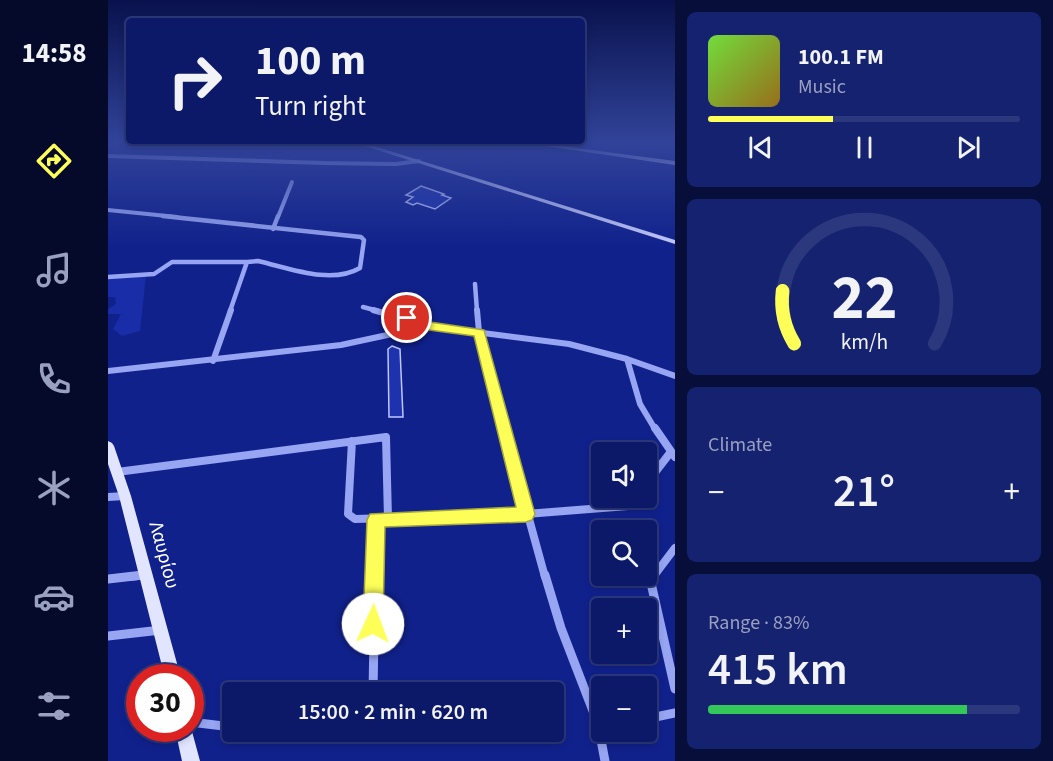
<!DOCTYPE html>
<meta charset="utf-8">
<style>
:root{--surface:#0c1969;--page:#15226f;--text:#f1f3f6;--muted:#9aa0c0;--line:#2c387d;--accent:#fdff58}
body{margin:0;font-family:"Source Sans 3",sans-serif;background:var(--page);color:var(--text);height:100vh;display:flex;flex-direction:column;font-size:22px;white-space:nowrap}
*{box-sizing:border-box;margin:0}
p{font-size:20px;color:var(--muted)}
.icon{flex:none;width:33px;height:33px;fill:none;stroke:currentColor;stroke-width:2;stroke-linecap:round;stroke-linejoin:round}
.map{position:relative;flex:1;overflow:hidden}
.details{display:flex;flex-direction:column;gap:12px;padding:12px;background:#070e3a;width:378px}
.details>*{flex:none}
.banner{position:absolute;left:18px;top:18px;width:459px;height:126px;border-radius:6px;box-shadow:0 3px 9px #0003,0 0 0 2px var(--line);background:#0c1969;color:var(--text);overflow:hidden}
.controls{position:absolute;left:483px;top:442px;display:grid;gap:12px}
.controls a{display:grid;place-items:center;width:66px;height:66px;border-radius:6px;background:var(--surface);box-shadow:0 3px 9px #0003,0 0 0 2px var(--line);font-size:30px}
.speed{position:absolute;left:18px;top:664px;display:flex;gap:12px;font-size:30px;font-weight:700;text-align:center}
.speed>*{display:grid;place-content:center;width:78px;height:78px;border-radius:50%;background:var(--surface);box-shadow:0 3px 9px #0003,0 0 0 2px var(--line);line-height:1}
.speed .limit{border:9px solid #d22;background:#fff;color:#111}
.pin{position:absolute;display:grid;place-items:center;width:51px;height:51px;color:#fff;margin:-26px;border:3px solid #fff;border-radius:50%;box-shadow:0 2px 6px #0007}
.me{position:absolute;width:66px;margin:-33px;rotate:2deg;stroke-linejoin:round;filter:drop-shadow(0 0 4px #0008)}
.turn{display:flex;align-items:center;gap:21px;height:126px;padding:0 30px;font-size:27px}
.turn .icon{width:78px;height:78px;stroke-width:2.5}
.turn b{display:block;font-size:42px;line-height:51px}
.big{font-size:45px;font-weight:600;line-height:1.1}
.details .tile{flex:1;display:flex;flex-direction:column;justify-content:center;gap:9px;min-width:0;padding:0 21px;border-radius:9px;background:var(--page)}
.details .dial{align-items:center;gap:0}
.dial svg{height:156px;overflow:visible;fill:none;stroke:var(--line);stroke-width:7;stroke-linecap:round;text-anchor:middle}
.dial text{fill:var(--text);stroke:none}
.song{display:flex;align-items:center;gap:18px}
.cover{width:72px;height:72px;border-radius:9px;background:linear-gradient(135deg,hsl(100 70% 55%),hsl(40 70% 35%))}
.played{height:6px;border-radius:3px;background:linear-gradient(90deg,var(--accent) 40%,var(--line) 40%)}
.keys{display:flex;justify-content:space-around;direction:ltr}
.heat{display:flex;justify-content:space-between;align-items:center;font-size:33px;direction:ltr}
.charge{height:9px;border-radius:4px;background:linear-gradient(90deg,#34c759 83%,var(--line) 0)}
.trip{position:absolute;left:114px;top:682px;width:342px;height:60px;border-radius:6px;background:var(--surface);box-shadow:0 3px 9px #0003,0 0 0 2px var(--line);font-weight:600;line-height:60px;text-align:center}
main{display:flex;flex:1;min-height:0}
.tabs{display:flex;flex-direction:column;width:108px;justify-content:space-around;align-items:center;background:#050a2a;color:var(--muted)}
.tabs .icon{width:42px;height:42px}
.tabs .selected{color:var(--accent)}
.tabs b{font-size:27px;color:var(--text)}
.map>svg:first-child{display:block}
.green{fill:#182da7}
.building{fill:#1d32ac;stroke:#bec8fd;stroke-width:1.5}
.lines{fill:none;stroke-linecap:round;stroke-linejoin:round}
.street-far4{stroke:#97a5f2;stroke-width:4}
.street-far3{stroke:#97a5f2;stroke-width:4.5}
.street-far2{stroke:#97a5f2;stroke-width:6}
.street-far1{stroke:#97a5f2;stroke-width:8}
.street{stroke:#97a5f2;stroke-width:9}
.secondary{fill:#c6cdfc;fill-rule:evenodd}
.primary{fill:#e2e5ff;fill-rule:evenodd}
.route{fill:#fdff58;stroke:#a4a639;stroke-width:1.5}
.labels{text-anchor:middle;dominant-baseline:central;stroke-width:6;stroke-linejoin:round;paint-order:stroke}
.near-street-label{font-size:20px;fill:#fff;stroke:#10218c}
</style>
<main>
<nav class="tabs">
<b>14:58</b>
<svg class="icon selected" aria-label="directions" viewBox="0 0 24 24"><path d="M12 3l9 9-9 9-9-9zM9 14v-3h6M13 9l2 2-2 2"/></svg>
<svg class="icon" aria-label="music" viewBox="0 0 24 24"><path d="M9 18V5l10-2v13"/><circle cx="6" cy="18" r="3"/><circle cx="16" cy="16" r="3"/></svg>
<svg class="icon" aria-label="phone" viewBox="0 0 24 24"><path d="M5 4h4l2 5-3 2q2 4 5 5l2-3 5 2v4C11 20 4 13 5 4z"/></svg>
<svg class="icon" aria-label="climate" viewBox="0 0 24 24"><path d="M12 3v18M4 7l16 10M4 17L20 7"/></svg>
<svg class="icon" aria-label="car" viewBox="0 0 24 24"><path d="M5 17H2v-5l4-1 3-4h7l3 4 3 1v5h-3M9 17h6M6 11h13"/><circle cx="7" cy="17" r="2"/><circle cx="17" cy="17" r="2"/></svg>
<svg class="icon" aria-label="filters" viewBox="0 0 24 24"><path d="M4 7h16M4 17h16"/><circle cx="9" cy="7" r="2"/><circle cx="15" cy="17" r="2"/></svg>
</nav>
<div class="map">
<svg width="567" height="761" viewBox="0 0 567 761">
<rect width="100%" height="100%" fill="#10218c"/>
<!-- green -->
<path class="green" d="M38,275l-6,56 -18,5 -9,-7 8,-15h-13v-5l8,-5 -1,-7h-7v-19z"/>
<!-- building -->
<path class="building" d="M313,186l23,8 -2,1 9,3 -16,11 -18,-6 -4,2 -7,-3 7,-5 -7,-2z
M284,346l8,3 3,68h-14l-1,-68z"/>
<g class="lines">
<!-- street-far4 -->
<path class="street-far4" d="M0,156l216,7 72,1 23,-3
M0,210l69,7
M170,217l14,-35"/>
<!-- street-far3 -->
<path class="street-far3" d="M55,216l198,21 3,3 -4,28c-29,17 -71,0 -102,-7l-11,1
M165,229l5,-13
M0,277l46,-3 18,-12h75l-17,49
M367,284l2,27
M255,307l15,4"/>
<!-- street-far2 -->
<path class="street-far2" d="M265,310l56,16
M369,310l2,22 25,97
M519,359l48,17
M105,361l18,-51
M0,371l233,-26 88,-19 140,18 58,15 13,45 15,25"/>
<!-- street-far1 -->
<path class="street-far1" d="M396,428l41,149
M547,428l20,29
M244,441l-4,73 7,5 171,-5 102,-8 10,-8
M9,472l269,-35 2,82
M538,484l24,-31
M0,497l17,-1
M21,577l17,-2
M267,577l1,-57
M545,577l22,-29"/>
<!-- street -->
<path class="street" d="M437,575l16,53 37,96
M545,575l-2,8 24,106
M0,579l35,-4
M0,636l53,-6
M265,693l2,-118
M538,719l29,-6
M82,722l42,5
M493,724h-3l7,37"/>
<!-- secondary -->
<path class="secondary" d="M247,142h6l314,98v4l-320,-101z
M415,142h9l143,19v4l-150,-22z"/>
<!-- primary -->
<path class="primary" d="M0,441l4,2 2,3 17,50 50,182h-16l-46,-182 -11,-32z
M82,724l10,37h-18l-7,-32h15z"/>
</g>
<!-- sky -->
<linearGradient id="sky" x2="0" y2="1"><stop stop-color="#09124d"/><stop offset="0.57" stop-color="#314399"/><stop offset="1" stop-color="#314399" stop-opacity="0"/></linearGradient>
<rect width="567" height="248" fill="url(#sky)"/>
<!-- route -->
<path class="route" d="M299,314l23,8 54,8 51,184 -3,6 -6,2 -141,5 -2,97 -3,7 -7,3 -7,-3 -3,-7 4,-104 3,-6 146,-7 -42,-171 -45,-6 -26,-9 -2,-3z"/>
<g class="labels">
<!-- near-street labels -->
<g class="near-street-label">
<text transform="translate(56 555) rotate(75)">Λαυρίου</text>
</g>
</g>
</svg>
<div class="controls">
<a><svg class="icon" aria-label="sound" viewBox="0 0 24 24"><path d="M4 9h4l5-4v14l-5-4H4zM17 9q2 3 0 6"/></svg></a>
<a><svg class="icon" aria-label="search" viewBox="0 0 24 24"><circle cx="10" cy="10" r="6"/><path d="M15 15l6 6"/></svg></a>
<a>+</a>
<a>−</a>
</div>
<div class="speed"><div class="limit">30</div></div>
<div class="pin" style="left:299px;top:318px;background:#d93025"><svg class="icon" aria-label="arrive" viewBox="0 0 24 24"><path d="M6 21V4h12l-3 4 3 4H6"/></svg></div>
<svg class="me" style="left:265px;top:624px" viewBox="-20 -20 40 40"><circle r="19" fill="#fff"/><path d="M0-13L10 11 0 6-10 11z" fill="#fdff58"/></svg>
<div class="trip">15:00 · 2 min · 620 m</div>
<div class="banner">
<div class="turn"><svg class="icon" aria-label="right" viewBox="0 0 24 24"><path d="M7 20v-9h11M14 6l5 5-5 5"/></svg><div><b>100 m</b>Turn right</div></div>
</div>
</div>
<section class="details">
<div class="tile">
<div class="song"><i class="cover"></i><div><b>100.1 FM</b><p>Music</p></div></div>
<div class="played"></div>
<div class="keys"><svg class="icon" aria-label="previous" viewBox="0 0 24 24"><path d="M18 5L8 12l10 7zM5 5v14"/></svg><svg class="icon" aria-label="pause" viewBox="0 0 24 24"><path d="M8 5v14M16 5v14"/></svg><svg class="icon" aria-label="next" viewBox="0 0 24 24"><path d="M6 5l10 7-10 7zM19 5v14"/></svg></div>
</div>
<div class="tile dial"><svg viewBox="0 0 100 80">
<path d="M14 69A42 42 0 1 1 86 69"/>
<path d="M14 69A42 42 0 0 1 8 42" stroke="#fdff58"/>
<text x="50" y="56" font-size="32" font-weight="700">22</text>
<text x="50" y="72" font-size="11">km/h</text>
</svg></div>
<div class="tile"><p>Climate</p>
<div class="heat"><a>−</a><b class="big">21°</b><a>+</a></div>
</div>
<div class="tile"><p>Range · 83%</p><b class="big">415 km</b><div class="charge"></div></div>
</section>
</main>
